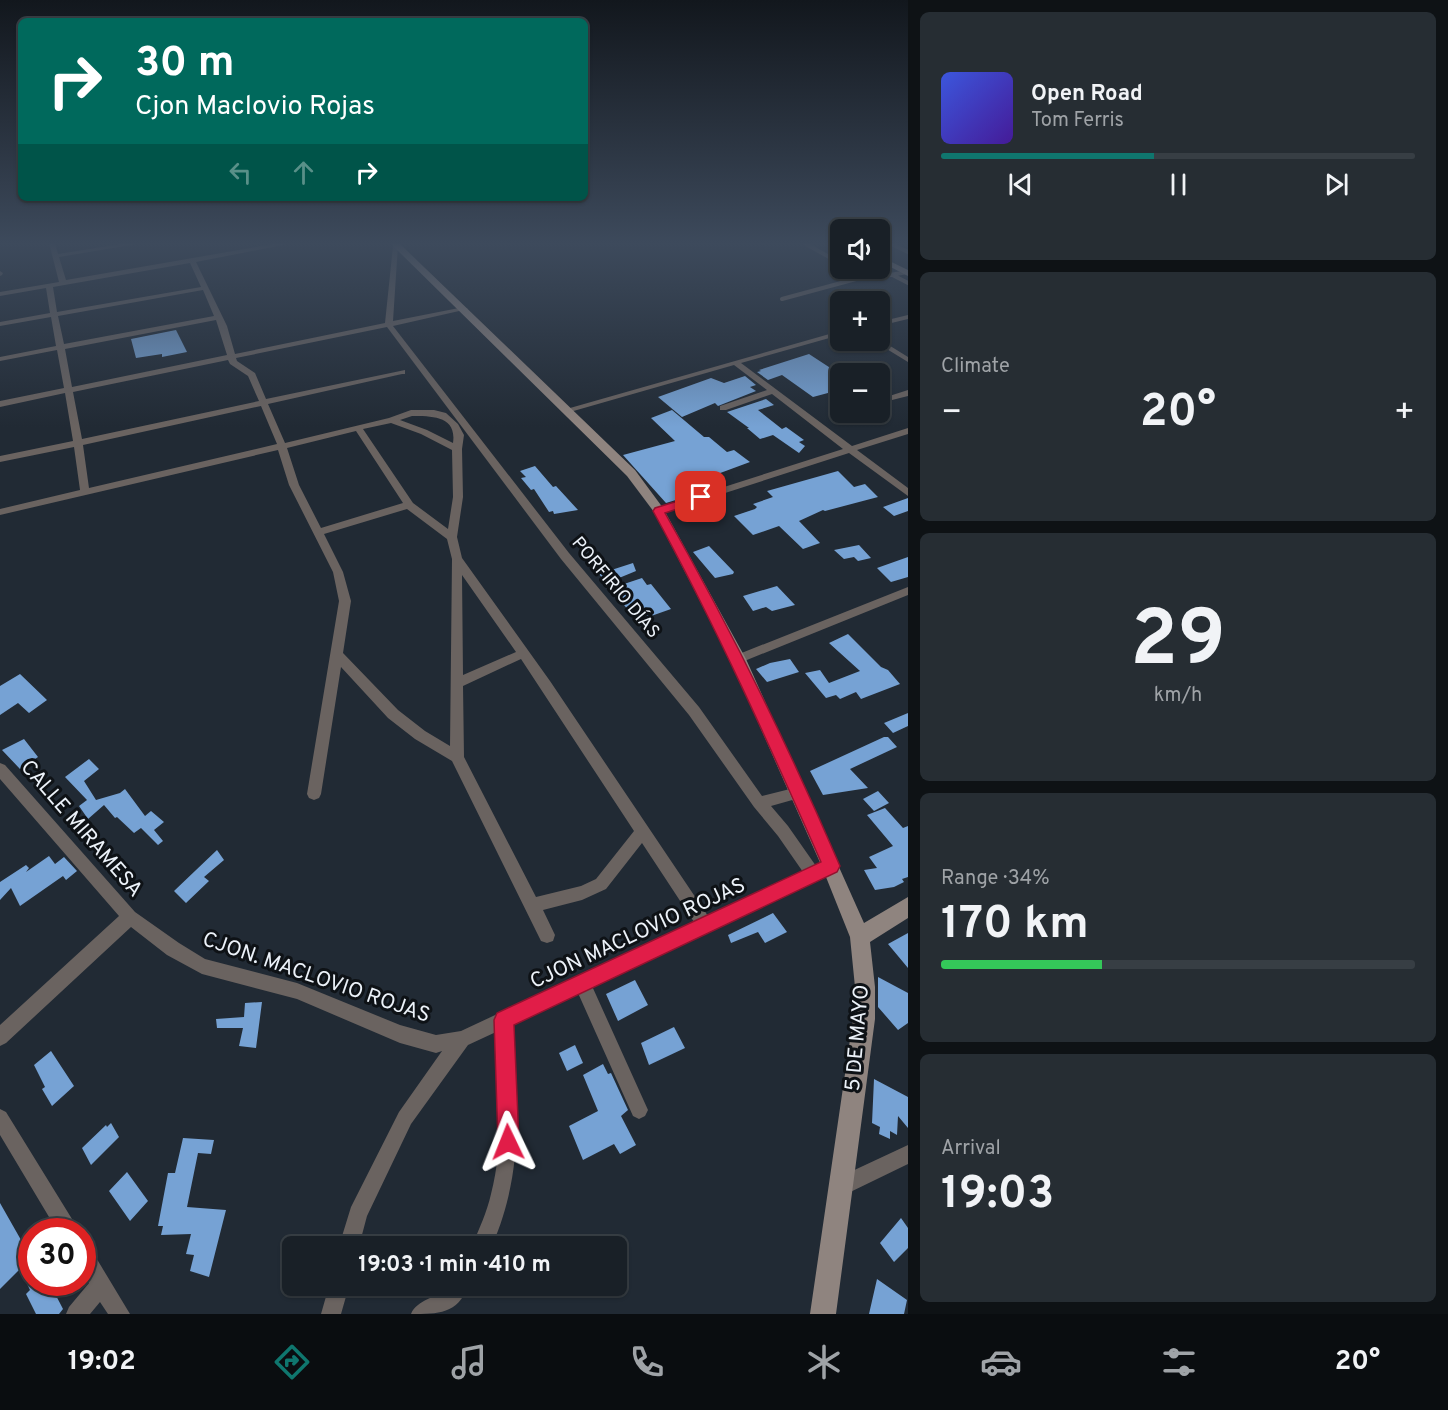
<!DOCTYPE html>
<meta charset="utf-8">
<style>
:root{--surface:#192027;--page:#262d33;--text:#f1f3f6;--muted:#9fa3a7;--line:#373e44;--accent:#0f766e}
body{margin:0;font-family:Overpass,sans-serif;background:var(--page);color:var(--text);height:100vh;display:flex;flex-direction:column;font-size:22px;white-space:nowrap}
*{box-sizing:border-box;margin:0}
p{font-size:20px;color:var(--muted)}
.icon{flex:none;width:33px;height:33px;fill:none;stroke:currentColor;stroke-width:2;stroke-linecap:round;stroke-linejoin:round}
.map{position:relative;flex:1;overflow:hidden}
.details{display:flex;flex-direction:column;gap:12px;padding:12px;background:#0e1215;width:540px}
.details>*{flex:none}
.hud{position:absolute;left:18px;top:18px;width:570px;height:183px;border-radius:9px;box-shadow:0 2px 4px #0004,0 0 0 2px var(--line);background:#00695c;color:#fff;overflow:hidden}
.tools{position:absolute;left:830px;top:219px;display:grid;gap:12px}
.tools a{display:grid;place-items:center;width:60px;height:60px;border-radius:9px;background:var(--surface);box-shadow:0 2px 4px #0004,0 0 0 2px var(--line);font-size:30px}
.speed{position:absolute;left:18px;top:1218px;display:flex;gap:12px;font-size:30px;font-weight:700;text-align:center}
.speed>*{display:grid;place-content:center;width:78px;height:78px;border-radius:50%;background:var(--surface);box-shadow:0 2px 4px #0004,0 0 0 2px var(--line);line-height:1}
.speed .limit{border:9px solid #d22;background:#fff;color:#111}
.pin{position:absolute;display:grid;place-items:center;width:51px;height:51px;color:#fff;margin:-26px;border-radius:12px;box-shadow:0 3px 9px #0006}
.me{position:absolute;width:66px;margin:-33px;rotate:358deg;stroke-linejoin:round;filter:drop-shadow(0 0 4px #0008)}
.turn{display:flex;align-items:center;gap:21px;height:126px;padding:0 18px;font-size:27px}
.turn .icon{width:78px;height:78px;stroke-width:2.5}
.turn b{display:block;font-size:42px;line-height:51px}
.lanes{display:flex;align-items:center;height:57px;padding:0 18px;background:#0003;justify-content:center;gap:30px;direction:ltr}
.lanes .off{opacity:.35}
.big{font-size:45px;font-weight:700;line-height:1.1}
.details .widget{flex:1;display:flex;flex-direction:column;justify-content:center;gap:9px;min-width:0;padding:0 21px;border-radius:9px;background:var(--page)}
.details .dial{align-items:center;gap:0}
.dial b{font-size:78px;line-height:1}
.song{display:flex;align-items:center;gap:18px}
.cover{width:72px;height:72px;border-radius:9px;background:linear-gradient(135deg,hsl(230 70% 55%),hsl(260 70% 35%))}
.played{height:6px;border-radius:3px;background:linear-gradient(90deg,var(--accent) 45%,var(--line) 45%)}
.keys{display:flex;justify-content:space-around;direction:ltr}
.heat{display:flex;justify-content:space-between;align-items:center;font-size:33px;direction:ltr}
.charge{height:9px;border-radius:4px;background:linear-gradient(90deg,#34c759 34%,var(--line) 0)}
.trip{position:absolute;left:282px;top:1236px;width:345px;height:60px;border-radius:9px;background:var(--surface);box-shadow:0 2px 4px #0004,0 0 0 2px var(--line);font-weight:700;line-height:60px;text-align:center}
.tab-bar{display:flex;height:96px;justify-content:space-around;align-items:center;background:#0a0d10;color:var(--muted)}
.tab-bar .icon{width:42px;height:42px}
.tab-bar .on{color:var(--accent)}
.tab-bar b{font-size:27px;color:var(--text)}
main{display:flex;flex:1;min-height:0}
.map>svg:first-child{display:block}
.building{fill:#76a2d4}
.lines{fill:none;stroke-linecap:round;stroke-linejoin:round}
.lane{stroke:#6a6360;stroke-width:4}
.street{fill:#6a6360;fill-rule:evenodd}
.secondary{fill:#8f847f;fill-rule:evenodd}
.route{fill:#e11d48;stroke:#92132f;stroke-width:1.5}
.labels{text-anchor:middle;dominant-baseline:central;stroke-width:6;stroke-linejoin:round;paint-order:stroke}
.street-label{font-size:18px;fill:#ecf2f9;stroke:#0e1216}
.near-street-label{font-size:21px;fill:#ecf2f9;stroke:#0e1216}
</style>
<main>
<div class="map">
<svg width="908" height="1314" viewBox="0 0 908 1314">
<rect width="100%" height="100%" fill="#212a34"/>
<!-- building -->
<path class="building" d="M176,330l11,22 -25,5v-3l-26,4 -5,-19z
M809,354l26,17 -6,1 11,8 -12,3 11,7 -26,7 -31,-22 -14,5 -11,-8 4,-1 -2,-1z
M745,376l11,9 -6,2 6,4 -38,15 -3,-3 -33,14 -24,-20 53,-19 13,5z
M766,399l8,6 -16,5 24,19 4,-2 18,13 -5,2 6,4 -6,7 -26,-18 -13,4 -13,-11h2l-22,-16z
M672,410l32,27h5l18,15 7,-2 16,12 -46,17 2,2h-2l8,8 -46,14 -43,-48 52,-14 -24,-23z
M535,466l18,21 3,-1 22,24 -24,4 -1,-3 -4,1 -15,-23 -3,1 -10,-12 5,-1 -6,-6z
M838,471l16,16 11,-3 13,13 -53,14 -2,-1 -24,11 21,22 -17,6 -24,-23 -26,9 -19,-19 21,-7 2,-2 -4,-3 20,-7 -6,-6z
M908,498v13l-14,5 -11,-9z
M859,545l12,13 -13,3 -4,-4 -10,2 -10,-9z
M709,546l25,26 -1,2 -18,4 -22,-26z
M908,557v20l-17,5 -14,-14z
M633,563l3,8 -17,7 5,6 18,-6 5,7 4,-1 20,25 -34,12 -38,-47z
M777,586l18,19 -23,6 -6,-4 -13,4 -10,-15z
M848,634l33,33 7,3 12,14 -39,15 -5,-7 -16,7 -4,-4 -10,3 -21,-25 15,-3 9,13 31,-12 -31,-28z
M790,659l9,13 -32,10 -11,-13 14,-6z
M20,674l27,26 -18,13 -11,-10 -18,12v-29z
M908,713v13l-15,7 -9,-10z
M884,737h4l9,10 -47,22 18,19 -45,7 -13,-24z
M24,739l14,18 -18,12 -18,-19z
M89,759l10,10 -15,12 12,19 24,-7 5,-4 20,27 6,-5 13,11 -10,8 9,11 -5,4 -17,-17 -7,5 -17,-16 -2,1 -11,-13 -16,14 -9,-13 8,-6 -22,-23z
M878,791l11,12 -15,8 -11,-12z
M885,808l18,20 5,-2v51l-6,2 2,3 -10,5 -19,3 -11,-20 13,-2 -8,-11 24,-11 -26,-31z
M217,850l7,10 -20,17 5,4 -23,22 -12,-12z
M49,856l6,8 9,-7 13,14 -11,9 -3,-4 -43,30 -9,-18 -11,12v-18l26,-17 3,3 -3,4z
M773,913l14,19 -22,11 -7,-11 -27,11 -3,-8z
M908,933v35l-20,-24z
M878,977l30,16v30l-10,7 -20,-23z
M635,980l13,25 -30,16 -12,-27z
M262,1002l-6,46 -17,-2 4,-18h-26l-1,-9 28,-2 1,-14z
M674,1027l11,21 -36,17 -8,-22z
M575,1045l8,18 -16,8 -8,-18z
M51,1051l23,35 -22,20 -10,-17 3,-2 -11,-22z
M603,1064l5,10 3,-1 17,37 -7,6 15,29 -16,9 -6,-10 -31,16 -14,-34 29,-15 -15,-36z
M874,1079l34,18v31l-10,-12 -1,19 -7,-4v8l-11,-5 1,-7 -8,-4z
M111,1123l8,14 -28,28 -9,-17 24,-23 1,2z
M183,1138l31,2 -3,14 -13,-1 -11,54 39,3 -17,67 -19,-6 4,-16 -8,-1 5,-20 -30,1 2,-9h-5l10,-53h7z
M127,1172l21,29 -18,20 -21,-30z
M0,1203l25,44 2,-3 5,8v30h17l14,27 -4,5h-23l-10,-20 4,-4 -10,-21 -20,20z
M901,1218l7,10v20l-14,14 -14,-19z
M877,1279l30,21 -3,14h-35z"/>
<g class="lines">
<!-- lane -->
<path class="lane" d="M804,243l36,20
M828,243l12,6
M889,243l19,9
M851,268l21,10 36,-6
M879,268l29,15
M782,299l85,-23"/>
<!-- street -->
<path class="street" d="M49,243h6l3,11 69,-11h16l-84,14 7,23 213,-37h14l-97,19 31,64 8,28 150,-31 8,-77 5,-1 -5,76 71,-14 4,2 -75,17 176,227 130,154 63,89 36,-9 5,2 2,4 -2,4 -32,9 17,20 28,40 15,-7 5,2 2,5 -2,5 -244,115 56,124 -3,6 -6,3 -6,-3 -55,-123 -65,31c4,81 12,145 -21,222h-20c7,-17 15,-34 19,-52 14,-53 7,-109 5,-162l-28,13 -57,79 -44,92 -8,30h-20l12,-39 48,-95 43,-61 -6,2 -36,-10 -103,-44 -95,-25 -35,-19 -36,-28 -125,116 -6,3v-21l119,-109 -119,-137v-16l5,2 130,147 44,31 26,16 92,24 103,42 36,10 25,-4 233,-109 -52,-79 -36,46 -24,11 -39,10 12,25 -2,6 -6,2 -6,-2 -89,-180 -37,-22 -27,-21 -47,-51 -20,127 -2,4 -5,2 -5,-2 -2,-4 32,-193 -6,-29 -44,-87 -11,-35 -278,65v-6l80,-19 -6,-43 -74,15v-6l73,-15 -8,-48 -65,14v-6l64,-13 -7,-38 -57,11v-4l56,-11 -5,-29 -51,9v-4l50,-9 -4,-25 -46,8v-4l59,-10zM190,263l11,24 -144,25 -4,-25zM203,290l11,26 -150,28 -6,-28zM216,320l11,35 -155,32 -7,-38zM387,327l174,232 128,156 65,92 24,29 25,36 -95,44 -158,-235 -88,-123 -5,-21 6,-40 -1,-48 2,-14 -6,-11 -12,-11 -12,-3h-23l-22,8 -104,25 -17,-39 134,-30h3v-4l-139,29 -11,-26 -18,-12 -1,-3zM228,360l2,4 18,12 11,25 -177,38 -9,-47zM261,406l16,38 -188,44 -6,-43zM412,416c20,0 45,0 41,27l-26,-13 -27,-10zM391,423l30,11 31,16 1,47 -5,32 -35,-26 -50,-74zM356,431l47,72 -82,25 -22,-43 -12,-37zM407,509l40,30 5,20 -2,187 -25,-15 -27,-21 -55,-57 8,-52 -8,-29 -19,-38zM462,575l54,77 -53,23zM521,659l113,172 -38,48 -15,7 -45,11 -72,-140 -1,-71z
M0,271l3,2 -1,2 -2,1z
M908,315v4l-29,7v-4z
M840,331v4l-99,28 111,83 56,-18v6l-51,16 51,38v8l-59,-43 -186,60h-8v-4l188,-60 -71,-55 -46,16h-6v-4l47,-16 -33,-25 -164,47 -7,-2z
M879,339l29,18v5l-36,-22h7z
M908,390v6l-24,6 -4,-3z
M908,587v8l-166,67h-8l-2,-3 2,-3z
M0,1109l6,3 74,120h-22l-58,-97z
M908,1145v19l-68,33 -7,-3 -3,-7 3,-7z
M82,1243l7,3 41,68h-22l-8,-12 -10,12h-24l3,-7 20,-24 -7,-11z
M329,1286h20l-8,28h-20z
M446,1286h22c-10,28 -30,28 -57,28 6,-15 26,-15 35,-28z"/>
<!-- secondary -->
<path class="secondary" d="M390,243h9l236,227 28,38 83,151 118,264 44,-26v21l-38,24 5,45v32l-39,295h-26l43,-295 2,-32 -5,-50 -28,-70 -92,-208 -76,-147 -27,-36z
M879,256l29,14v6l-29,-15z"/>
</g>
<!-- sky -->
<linearGradient id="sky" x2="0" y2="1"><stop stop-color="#12171d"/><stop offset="0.57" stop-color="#3d4a5c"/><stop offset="1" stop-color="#3d4a5c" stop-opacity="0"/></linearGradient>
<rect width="908" height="427" fill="url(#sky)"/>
<!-- route -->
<path class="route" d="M701,494l4,1v5l-40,13c65,114 123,232 175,353l-3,6 -323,153 5,117 -3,8 -8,3 -7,-3 -3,-8 -4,-122 3,-7 324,-151c-53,-120 -105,-236 -168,-351l2,-3z"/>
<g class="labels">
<!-- street labels -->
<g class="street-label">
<text transform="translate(615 588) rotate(50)">PORFIRIO DÍAS</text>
</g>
<!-- near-street labels -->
<g class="near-street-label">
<text transform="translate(81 829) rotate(49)">CALLE MIRAMESA</text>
<text transform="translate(638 934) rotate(-25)">CJON MACLOVIO ROJAS</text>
<text transform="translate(316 978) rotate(19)">CJON. MACLOVIO ROJAS</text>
<text transform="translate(858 1038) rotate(-85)">5 DE MAYO</text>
</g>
</g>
</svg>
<div class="tools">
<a><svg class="icon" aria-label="sound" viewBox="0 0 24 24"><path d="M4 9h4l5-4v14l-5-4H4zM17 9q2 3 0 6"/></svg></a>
<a>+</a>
<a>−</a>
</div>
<div class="speed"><div class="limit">30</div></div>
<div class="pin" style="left:701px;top:497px;background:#d93025"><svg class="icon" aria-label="arrive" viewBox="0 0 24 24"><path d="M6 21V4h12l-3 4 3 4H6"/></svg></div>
<svg class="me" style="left:508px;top:1142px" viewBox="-20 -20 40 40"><path d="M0-17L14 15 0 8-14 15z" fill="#e11d48" stroke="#fff" stroke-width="4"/></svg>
<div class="trip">19:03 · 1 min · 410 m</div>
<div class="hud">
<div class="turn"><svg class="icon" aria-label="right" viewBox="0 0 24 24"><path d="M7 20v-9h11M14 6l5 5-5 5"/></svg><div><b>30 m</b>Cjon Maclovio Rojas</div></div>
<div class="lanes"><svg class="icon off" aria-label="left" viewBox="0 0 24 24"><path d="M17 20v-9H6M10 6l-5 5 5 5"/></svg><svg class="icon off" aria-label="ahead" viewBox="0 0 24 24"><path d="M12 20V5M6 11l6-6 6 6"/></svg><svg class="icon" aria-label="right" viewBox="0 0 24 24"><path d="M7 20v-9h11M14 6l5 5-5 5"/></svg></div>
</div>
</div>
<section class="details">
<div class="widget">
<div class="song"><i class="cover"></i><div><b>Open Road</b><p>Tom Ferris</p></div></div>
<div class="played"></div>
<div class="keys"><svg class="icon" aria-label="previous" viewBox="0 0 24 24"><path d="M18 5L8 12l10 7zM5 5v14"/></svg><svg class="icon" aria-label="pause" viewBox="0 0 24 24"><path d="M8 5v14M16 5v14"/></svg><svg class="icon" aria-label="next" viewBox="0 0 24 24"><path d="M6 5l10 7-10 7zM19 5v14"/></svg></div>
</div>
<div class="widget"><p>Climate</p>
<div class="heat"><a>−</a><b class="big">20°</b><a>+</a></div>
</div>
<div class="widget dial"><b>29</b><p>km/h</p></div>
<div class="widget"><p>Range · 34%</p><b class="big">170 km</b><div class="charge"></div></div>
<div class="widget"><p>Arrival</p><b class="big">19:03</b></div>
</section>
</main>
<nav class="tab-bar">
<b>19:02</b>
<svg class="icon on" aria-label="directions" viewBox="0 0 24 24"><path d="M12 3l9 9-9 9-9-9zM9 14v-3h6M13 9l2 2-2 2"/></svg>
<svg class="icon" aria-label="music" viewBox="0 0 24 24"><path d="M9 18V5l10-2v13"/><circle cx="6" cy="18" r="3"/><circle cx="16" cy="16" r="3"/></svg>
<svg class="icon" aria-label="phone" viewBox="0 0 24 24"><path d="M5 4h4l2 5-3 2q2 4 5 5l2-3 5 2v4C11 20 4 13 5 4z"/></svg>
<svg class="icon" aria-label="climate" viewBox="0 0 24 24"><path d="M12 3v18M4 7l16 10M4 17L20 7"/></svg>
<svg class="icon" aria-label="car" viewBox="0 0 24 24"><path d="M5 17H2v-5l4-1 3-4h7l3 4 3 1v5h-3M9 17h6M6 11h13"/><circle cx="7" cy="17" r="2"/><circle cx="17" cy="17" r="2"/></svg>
<svg class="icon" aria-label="filters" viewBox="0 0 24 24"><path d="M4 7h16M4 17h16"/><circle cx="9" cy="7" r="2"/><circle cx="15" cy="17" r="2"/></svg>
<b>20°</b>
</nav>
